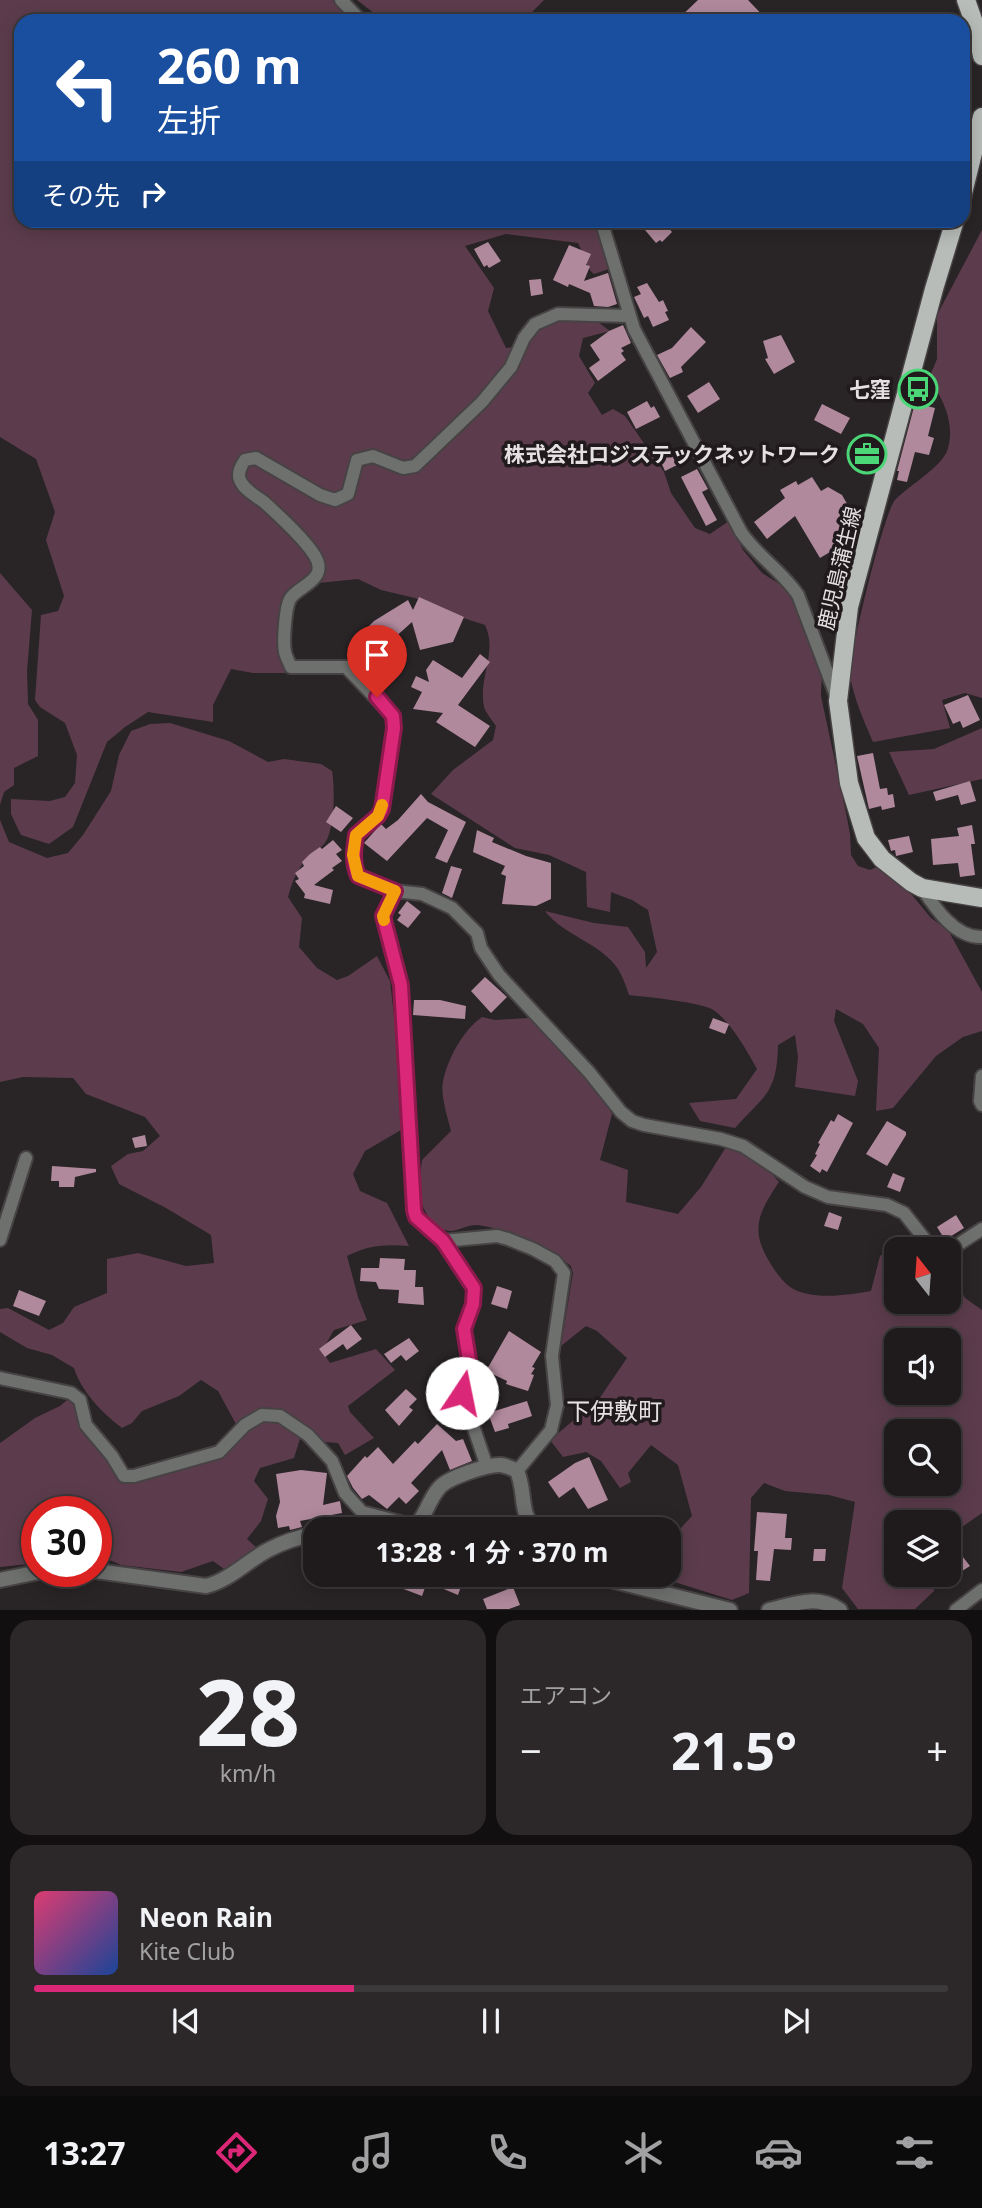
<!DOCTYPE html>
<html lang="ja">
<meta charset="utf-8">
<style>
:root{--surface:#1f1b1c;--page:#2c2829;--text:#f1f3f6;--muted:#a1a1a3;--line:#3c393b;--accent:#db2777}
body{margin:0;font-family:"Noto Sans","Noto Sans JP",sans-serif;background:var(--page);color:var(--text);height:100vh;display:flex;flex-direction:column;font-size:26px;white-space:nowrap}
*{box-sizing:border-box;margin:0}
p{font-size:23px;color:var(--muted)}
.icon{flex:none;width:38px;height:38px;fill:none;stroke:currentColor;stroke-width:2;stroke-linecap:round;stroke-linejoin:round}
.map{position:relative;height:1610px;overflow:hidden}
.panel{display:flex;flex-direction:column;gap:10px;padding:10px;background:#110f0f;flex:1}
.panel>*{flex:none}
.top-card{position:absolute;left:14px;top:14px;width:956px;height:214px;border-radius:21px;box-shadow:0 4px 18px #0003,0 0 0 2px var(--line);background:#1a4fa0;color:#fff;overflow:hidden}
.needle{width:46px;rotate:343deg}
.controls{position:absolute;left:884px;top:1237px;display:grid;gap:14px}
.controls a{display:grid;place-items:center;width:77px;height:77px;border-radius:14px;background:var(--surface);box-shadow:0 4px 18px #0003,0 0 0 2px var(--line);font-size:35px}
.speed{position:absolute;left:21px;top:1496px;display:flex;gap:14px;font-size:35px;font-weight:700;text-align:center}
.speed>*{display:grid;place-content:center;width:91px;height:91px;border-radius:50%;background:var(--surface);box-shadow:0 4px 18px #0003,0 0 0 2px var(--line);line-height:1}
.speed .limit{border:10px solid #d22;background:#fff;color:#111}
.pin{position:absolute;display:grid;place-items:center;width:60px;height:60px;color:#fff;margin:-72px -30px;border-radius:50% 50% 50% 0;rotate:-45deg;box-shadow:0 0 7px #0007}
.pin .icon{rotate:45deg}
.me{position:absolute;width:77px;margin:-38px;rotate:11deg;stroke-linejoin:round;filter:drop-shadow(0 0 5px #0008)}
.turn{display:flex;align-items:center;gap:24px;height:147px;padding:0 28px;font-size:32px}
.turn .icon{width:91px;height:91px;stroke-width:2.5}
.turn b{display:block;font-size:49px;line-height:60px}
.then{display:flex;align-items:center;height:66px;padding:0 28px;background:#0003;gap:14px;font-size:26px}
.big{font-size:52px;font-weight:700;line-height:1.1}
.panel .widget{flex:1;display:flex;flex-direction:column;justify-content:center;gap:10px;min-width:0;padding:0 24px;border-radius:21px;background:var(--page)}
.panel .dial{align-items:center;gap:0}
.dial b{font-size:91px;line-height:1}
.song{display:flex;align-items:center;gap:21px}
.cover{width:84px;height:84px;border-radius:10px;background:linear-gradient(135deg,hsl(340 70% 55%),hsl(220 70% 35%))}
.played{height:7px;border-radius:4px;background:linear-gradient(90deg,var(--accent) 35%,var(--line) 35%)}
.keys{display:flex;justify-content:space-around;direction:ltr}
.heat{display:flex;justify-content:space-between;align-items:center;font-size:38px;direction:ltr}
.panel .tiles{flex:1;display:grid;gap:10px;grid-template-columns:1fr 1fr}
.widget:last-child{grid-column:span 2}
.trip{position:absolute;left:303px;top:1517px;width:378px;height:70px;border-radius:21px;background:var(--surface);box-shadow:0 4px 18px #0003,0 0 0 2px var(--line);font-weight:700;line-height:70px;text-align:center}
.tab-bar{display:flex;height:112px;justify-content:space-around;align-items:center;background:#0c0b0b;color:var(--muted)}
.tab-bar .icon{width:49px;height:49px}
.tab-bar .current{color:var(--accent)}
.tab-bar b{font-size:32px;color:var(--text)}
.map>svg:first-child{display:block}
.green{fill:#5c3c4c;fill-rule:evenodd}
.building{fill:#b0899c}
.lines{fill:none;stroke-linecap:round;stroke-linejoin:round}
.minor-casing{stroke:#474244;stroke-width:16}
.tertiary-casing{stroke:#474244;stroke-width:18}
.primary-casing{stroke:#474244;stroke-width:21}
.minor{stroke:#6e706e;stroke-width:12}
.tertiary{stroke:#6e706e;stroke-width:14}
.primary{stroke:#b7bcb8;stroke-width:18}
.route-casing{stroke:#8e194d;stroke-width:18}
.route{stroke:#db2777;stroke-width:12}
.slow{stroke:#f59e0b;stroke-width:12}
.labels{text-anchor:middle;dominant-baseline:central;stroke-width:7;stroke-linejoin:round;paint-order:stroke}
.poi-label{font-size:21px;font-weight:bold;fill:#e5e1e3;stroke:#201a1d;text-anchor:end}
.street-label{font-size:21px;fill:#e5e1e3;stroke:#201a1d}
.quarter-label{font-size:24px;fill:#e5e1e3;stroke:#201a1d}
</style>
<div class="map">
<svg width="982" height="1610" viewBox="0 0 982 1610">
<rect width="100%" height="100%" fill="#292426"/>
<!-- green -->
<path class="green" d="M0,0h335l20,21h-334v199l574,1 17,47 -18,6c-8,-5 -11,-22 -16,-31l-72,-9 -41,12 29,42 -6,23 18,37 17,-2 12,-19 24,-10 36,3 15,11 -27,7 -4,18 16,27 -7,10 14,22 11,-6 12,7 39,56 7,21 24,35 15,6 19,-13 14,29 19,23 24,15 21,43 15,37 -1,28 25,117 4,21 1,21 7,11 12,4 9,-4 28,23 24,29 17,12 34,62v39l-19,6 -27,19 -43,52 -17,3 3,-63 -16,-24 -27,-15 -2,12 24,60 -3,15 -60,-9 3,-30 -3,-22 -17,10c-1,48 -13,50 -43,83l-35,-7 -11,-18 47,-4 21,-30c-10,-18 -25,-45 -42,-58 -12,-9 -68,-14 -86,-16 -3,-9 -6,-18 -11,-26 -17,-26 -54,-33 -73,-58l49,12 34,4 17,25 1,16 11,-16 -9,-42 -16,-10 -21,-8 -1,20 -23,-5 -1,-35 -37,-17 -34,-7 -84,-54 22,-24 40,-30 3,-14c-4,-6 -10,-13 -12,-19 -6,-29 14,-55 1,-82l-34,-11 -36,-16 -34,-8 -23,-11 -60,6 -9,34 -4,54h-32l-22,-4 -18,36v17l-65,-10 -23,15 -18,15 -34,85 -24,17 -28,-9 -10,-21v-15l39,2 15,-4 10,-14 2,-28 -12,-32 -25,-16 -5,-7 6,-85 17,-4 6,-15 -18,-56 9,-28 -19,-53 -36,-22z
M357,0h187l-21,21h-139z
M982,230v468l-17,-5 -23,7 8,28 -77,14c-9,-21 -19,-43 -23,-66 -2,-17 34,-164 45,-176 13,-14 49,-34 53,-52 7,-26 -5,-49 -19,-70l8,-19v-44z
M0,573l32,37 -5,61 1,33 10,16v36l-24,12v17l-10,7 -4,13z
M170,723l59,18 39,21 16,-3 37,5 11,7c3,16 3,58 -7,72 -4,5 -12,9 -17,14 -11,12 -16,25 -20,40l14,21 -3,29 18,21 20,12 11,-4 29,-20 13,25 11,95v54l-36,21 -12,23 7,17 27,12 22,43c-23,-2 -41,-1 -62,10l11,41 9,23 -33,10 -12,21 8,12 46,-14 19,21 -47,36 2,6 24,26 -29,17 -7,-12 -13,-1 -22,-13 -9,29 -34,10 -6,13 14,18 -7,22 -14,18 11,10 -34,20 -11,-8 -32,11 -60,-7 -25,-11v-42h-59v45l-9,7 -28,3v-124l35,-25 25,-12 12,-10 51,87 35,-13 64,-17 15,-27 -19,-35 -17,-11 -22,16 -37,15 -10,12 -10,5c-20,-15 -41,-37 -48,-60l-22,-13 -25,-7 -27,-16v-23l8,-1 41,22 14,-7 11,-16 33,-14v-34l31,-6 48,13 28,-3 -3,-28 -45,-27 -47,-24 -8,-18 17,-12 15,-3 17,-15 -15,-19 -59,-23 -13,-16 -50,-1 -23,5v-262l9,22 38,16 21,-5 15,-18 28,-44 8,-36 12,-24 19,-7z
M982,728v51l-73,16 -20,-43 45,-3z
M482,1017l13,3 34,-2 69,70 14,26 -12,46 28,10 -2,32 52,12 23,-27 25,-40c22,0 39,19 53,35 -19,29 -30,46 -10,79 5,9 13,20 21,26 21,14 58,8 81,4l9,-35 18,-15 21,8 -23,1v52h52l1,-32 16,28 17,12v203l-33,23 -1,-14h-52v53h35l3,16 -19,18h-57l-16,-21 13,-86 -26,-7 -44,-4 -21,-8 -13,15 -2,95 -17,7 -80,-25h16l1,-42 10,-3 13,-14 -14,-51 -27,-20 -23,28 3,9 -11,6 -19,-27 -15,-9 -23,5 -13,-17 49,-41 28,-41 -30,-27 -11,-5 -25,20 12,-73 -2,-7c-28,-22 -57,-35 -93,-41 -9,-1 -18,5 -27,6 -17,0 -30,-22 -32,-39 -1,-10 2,-22 3,-32l29,-29c-3,-12 -11,-37 -8,-49 4,-22 20,-52 39,-65zM896,1340h52v53h-52zM896,1432h52v52h-52z"/>
<!-- building -->
<path class="building" d="M698,0h50l20,21h-92z
M656,220h6l10,12 -10,10 -2,-2 -4,3 -11,-13z
M488,242l13,19 -12,7 -2,-3 -3,2 -10,-18z
M569,245l22,9 -5,11 4,1 -6,15 24,-8 9,31 -9,3 -14,-1 -4,-13 -21,-9 -1,3 -15,-7z
M541,279l2,15 -12,2 -2,-16z
M647,283l12,19 4,-2 5,11 -3,1 4,8 -16,7 -5,-11 -4,2 -10,-21 7,-3 -4,-7z
M623,325l8,18 -10,5 3,3 -3,2 5,7 -28,21 -9,-13 11,-8 -10,-15 19,-14z
M691,327l15,15 -25,25 2,5 -13,6 -13,-23 15,-7z
M781,335l14,27 -21,12 -9,-15 3,-1 -5,-17z
M709,382l11,17 -22,14 -11,-17z
M647,401l4,7 3,-2 6,11 -24,12 -9,-17z
M915,403l20,5 -7,28 6,2 -5,17 -14,-3 -8,30 -10,-2 2,-9h-2z
M822,404l28,14 -9,16 -27,-14z
M861,438l18,4 -6,28 -18,-5z
M670,452l7,13 -12,6 -6,-13z
M697,469l11,20 -6,3 15,28 -11,6 -25,-49z
M812,477l9,14 7,-4 14,8 12,21 -4,24 -30,18 -25,-42 -28,23 -13,-17 31,-24 -5,-8 16,-9 2,4z
M419,597l45,20 -11,25 -33,8 -8,-28 -30,27 -19,-17 11,-11 34,-21 5,10z
M480,654l10,8 -32,43 32,21 -15,21 -39,-25 7,-9 -30,-4 9,-17 -11,-5 5,-11 13,6 -3,-12 7,-10 29,18z
M968,695l12,25 -17,8 -3,-7 -7,3 -9,-19z
M873,753l7,36 7,-1 1,7 5,-1 2,13 -13,3 -1,-4 -12,3 -12,-53z
M970,781l6,20 -15,4 -3,-10 -22,6 -3,-9z
M421,794l7,8 38,20 -19,41 -12,-5 13,-28 -21,-12 -40,43 -23,-18 17,-19 5,5 12,-9z
M336,806l17,12 -12,14 -15,-10z
M972,825l3,19h-4l4,31 -15,2 -2,-14 -25,2 -2,-26 28,-3 -2,-8z
M477,830l17,8 -2,4 34,14 25,7v36l-15,7 -34,-2 4,-28 -5,-2 4,-8 -32,-14z
M909,836l4,16 -17,4 -1,-6 -4,1 -3,-11z
M333,840l9,10 -6,4 6,7 -10,7 2,2 -20,15 19,5 -3,14 -26,-6 1,-4 -10,-13 4,-2 -4,-6 9,-7 -2,-4 8,-8 10,-7 2,2z
M451,866l11,3 -10,29 -10,-5z
M407,901l14,11 -13,16 -11,-8 4,-5 -3,-2z
M485,977l22,20 -16,16 -20,-22z
M414,1000h26l26,6 -1,13 -52,-4z
M713,1018l16,6 -4,10 -16,-6z
M838,1114l15,9 -26,49 -5,-3 -2,4 -10,-7 7,-11 -2,-1 5,-10 -2,-1 13,-23 3,2z
M887,1121l19,11v3l-19,31 -21,-12z
M145,1135l2,11 -12,2 -3,-10z
M52,1166l44,3v3l-21,5 -1,10h-15v-6h-8z
M893,1173l12,5 -5,14 -13,-5z
M829,1212l13,5 -4,13 -14,-4z
M956,1215l8,13 -19,12 -8,-13z
M380,1258l25,1 -1,11h12l-1,17h8l1,18 -26,-2 1,-13 -20,-1 -3,-7 -16,-1 1,-13h18z
M497,1286l15,5 -5,18 -16,-5z
M19,1290l27,11 -7,15 -26,-10z
M351,1325l11,14 -15,11 -4,-6 -18,13 -6,-8z
M509,1331l32,21 -9,15 3,1 -4,6 3,1 -6,16 -22,-7 1,-3 -21,-10z
M409,1338l10,13 -13,10 -5,-6 -10,8 -7,-9z
M406,1389l11,10 -8,8 4,3 -14,16 -14,-16z
M527,1401l5,15 -24,8 1,4 -14,4 -7,-19z
M437,1424l19,17 7,-2 9,22 -22,9 -8,-20 -31,33 8,8 -13,13 -7,-7 -12,12 -18,-14 -7,4 -9,-11 -6,-12 18,-20 2,2 11,-11 15,17 22,-23 3,3z
M589,1457l19,43 -20,9 -14,-22 -15,11 -11,-16 27,-19z
M301,1470l26,3 -4,32 17,-4 2,12 -42,8 2,6 -12,3 -1,-4 -11,2 -2,-12 4,-14 -4,-28z
M757,1512l30,2 -2,24h7l-1,12 -17,-1 -4,32 -14,-1 2,-29h-4z
M948,1545l7,10 4,-3 11,14 -22,14z
M814,1549h12l-1,12h-12z
M407,1575h90l-6,13 -27,-10 -6,17 -31,-13 -5,14 -21,-8z
M513,1587l7,18 -11,4h-22l-4,-10z"/>
<g class="lines">
<defs>
<path id="minor" d="M341,0l20,21
M601,220l33,109 107,203c16,24 41,39 57,63l39,103
M922,888c13,20 33,50 60,49
M395,891l-37,-15 -5,-21 3,-20 22,-20 4,-6 12,-81 -1,-12 -47,-49h-55c-2,-5 -5,-10 -6,-15 -2,-10 0,-44 5,-53 8,-14 42,-19 23,-46 -13,-19 -33,-36 -49,-51 -8,-6 -20,-12 -24,-22 -3,-7 1,-14 5,-20l11,-2 64,37 15,5 13,-6 9,-34 16,-4 30,12 12,-2 67,-64 29,-35 13,-29 11,-14 23,-10 70,2
M982,1076l-2,25 2,4
M0,1240l26,-82
M443,1241l30,47v16l-9,25 5,31 -7,33 25,74
M944,1250l12,-4 26,-17
M0,1378l71,15 9,7 6,25 26,31 12,20h10l85,-24 26,-27 17,-10 18,1 28,19 24,26 13,32 17,19 53,14
M517,1471l34,-41 6,-25 -5,-49 12,-83 -9,-12 -22,-12 -25,-10 -11,-3 -54,5 -27,-24 -2,-7 -13,-225 -18,-69 12,-25 27,3 30,14 25,25 4,15 18,27 90,97 32,40 11,9 12,4 77,14 22,7 62,41 23,10 59,8 17,8 26,33 11,4
M956,1610l26,-20"/>
<path id="tertiary" d="M410,1530c16,-11 17,-28 29,-42 8,-10 49,-24 62,-23 6,1 11,3 16,6 9,21 2,39 17,59
M96,1571l110,15c24,-6 41,-25 62,-36 15,-8 31,-13 47,-16
M599,1575l15,6 116,29
M0,1580l39,-8
M769,1610c25,-6 48,-16 71,0"/>
<path id="primary" d="M966,0l11,31 5,25
M962,197l20,-80
M955,220l-21,69 -85,318 -11,94 11,82 17,55 16,21 29,23 11,6 60,10"/>
</defs>
<!-- minor casing -->
<use href="#minor" class="minor-casing"/>
<!-- tertiary casing -->
<use href="#tertiary" class="tertiary-casing"/>
<!-- primary casing -->
<use href="#primary" class="primary-casing"/>
<!-- minor -->
<use href="#minor" class="minor"/>
<!-- tertiary -->
<use href="#tertiary" class="tertiary"/>
<!-- primary -->
<use href="#primary" class="primary"/>
</g>
<g class="lines">
<defs>
<path id="route" d="M377,697l16,19 1,12 -12,81 -4,7 -22,19c-2,15 -4,27 2,41l37,15 -12,25 18,69 13,225 2,7 27,24 31,47 -1,16 -9,25 5,31 -7,33"/>
</defs>
<!-- route casing -->
<use href="#route" class="route-casing"/>
<!-- route -->
<use href="#route" class="route"/>
<!-- slow -->
<path class="slow" d="M382,805l-4,11 -22,19 -3,20 5,21 37,15 -12,25 1,4"/>
</g>
<!-- icons -->
<defs>
<symbol id="bus-ring" viewBox="-11 -11 22 22"><circle r="9.5" fill="#201a1d" stroke="#4bd677" stroke-width="1.5"/><path d="M-5-6H5V4H4V6H2V4H-2V6H-4V4H-5ZM-3.5-4V0h7V-4ZM-3.5 1.2v1.5H-2V1.2ZM2 1.2v1.5H3.5V1.2Z" fill="#4bd677"/></symbol>
<symbol id="office-ring" viewBox="-11 -11 22 22"><circle r="9.5" fill="#201a1d" stroke="#4bd677" stroke-width="1.5"/><path d="M-6-3h4V-5.5h4V-3h4V5H-6ZM-1-4.5V-3h2v-1.5ZM-6 0V1H6V0Z" fill="#4bd677"/></symbol>
</defs>
<g fill-rule="evenodd">
<use href="#bus-ring" x="896" y="367" width="44" height="44"/>
<use href="#office-ring" x="845" y="432" width="44" height="44"/>
</g>
<g class="labels">
<!-- poi labels -->
<g class="poi-label">
<text x="891" y="389">七窪</text>
<text x="840" y="454">株式会社ロジステックネットワーク</text>
</g>
<!-- street labels -->
<g class="street-label">
<text transform="translate(839 568) rotate(-77)">鹿児島蒲生線</text>
</g>
<!-- quarter labels -->
<g class="quarter-label">
<text x="614" y="1410">下伊敷町</text>
</g>
</g>
</svg>
<div class="controls">
<a><svg class="needle" viewBox="-14 -14 28 28"><path d="M0-13l5 13h-10z" fill="#e53935"/><path d="M0 13l5-13h-10z" fill="#a1a1a3"/></svg></a>
<a><svg class="icon" aria-label="sound" viewBox="0 0 24 24"><path d="M4 9h4l5-4v14l-5-4H4zM17 9q2 3 0 6"/></svg></a>
<a><svg class="icon" aria-label="search" viewBox="0 0 24 24"><circle cx="10" cy="10" r="6"/><path d="M15 15l6 6"/></svg></a>
<a><svg class="icon" aria-label="layers" viewBox="0 0 24 24"><path d="M12 4l9 5-9 5-9-5zM3 14l9 5 9-5"/></svg></a>
</div>
<div class="speed"><div class="limit">30</div></div>
<div class="pin" style="left:377px;top:697px;background:#d93025"><svg class="icon" aria-label="arrive" viewBox="0 0 24 24"><path d="M6 21V4h12l-3 4 3 4H6"/></svg></div>
<svg class="me" style="left:462px;top:1393px" viewBox="-20 -20 40 40"><circle r="19" fill="#fff"/><path d="M0-13L10 11 0 6-10 11z" fill="#db2777"/></svg>
<div class="trip">13:28 · 1 分 · 370 m</div>
<div class="top-card">
<div class="turn"><svg class="icon" aria-label="left" viewBox="0 0 24 24"><path d="M17 20v-9H6M10 6l-5 5 5 5"/></svg><div><b>260 m</b>左折</div></div>
<div class="then">その先<svg class="icon" aria-label="right" viewBox="0 0 24 24"><path d="M7 20v-9h11M14 6l5 5-5 5"/></svg></div>
</div>
</div>
<section class="panel">
<div class="tiles">
<div class="widget dial"><b>28</b><p>km/h</p></div>
<div class="widget"><p>エアコン</p>
<div class="heat"><a>−</a><b class="big">21.5°</b><a>+</a></div>
</div>
<div class="widget">
<div class="song"><i class="cover"></i><div><b>Neon Rain</b><p>Kite Club</p></div></div>
<div class="played"></div>
<div class="keys"><svg class="icon" aria-label="previous" viewBox="0 0 24 24"><path d="M18 5L8 12l10 7zM5 5v14"/></svg><svg class="icon" aria-label="pause" viewBox="0 0 24 24"><path d="M8 5v14M16 5v14"/></svg><svg class="icon" aria-label="next" viewBox="0 0 24 24"><path d="M6 5l10 7-10 7zM19 5v14"/></svg></div>
</div>
</div>
</section>
<nav class="tab-bar">
<b>13:27</b>
<svg class="icon current" aria-label="directions" viewBox="0 0 24 24"><path d="M12 3l9 9-9 9-9-9zM9 14v-3h6M13 9l2 2-2 2"/></svg>
<svg class="icon" aria-label="music" viewBox="0 0 24 24"><path d="M9 18V5l10-2v13"/><circle cx="6" cy="18" r="3"/><circle cx="16" cy="16" r="3"/></svg>
<svg class="icon" aria-label="phone" viewBox="0 0 24 24"><path d="M5 4h4l2 5-3 2q2 4 5 5l2-3 5 2v4C11 20 4 13 5 4z"/></svg>
<svg class="icon" aria-label="climate" viewBox="0 0 24 24"><path d="M12 3v18M4 7l16 10M4 17L20 7"/></svg>
<svg class="icon" aria-label="car" viewBox="0 0 24 24"><path d="M5 17H2v-5l4-1 3-4h7l3 4 3 1v5h-3M9 17h6M6 11h13"/><circle cx="7" cy="17" r="2"/><circle cx="17" cy="17" r="2"/></svg>
<svg class="icon" aria-label="filters" viewBox="0 0 24 24"><path d="M4 7h16M4 17h16"/><circle cx="9" cy="7" r="2"/><circle cx="15" cy="17" r="2"/></svg>
</nav>
